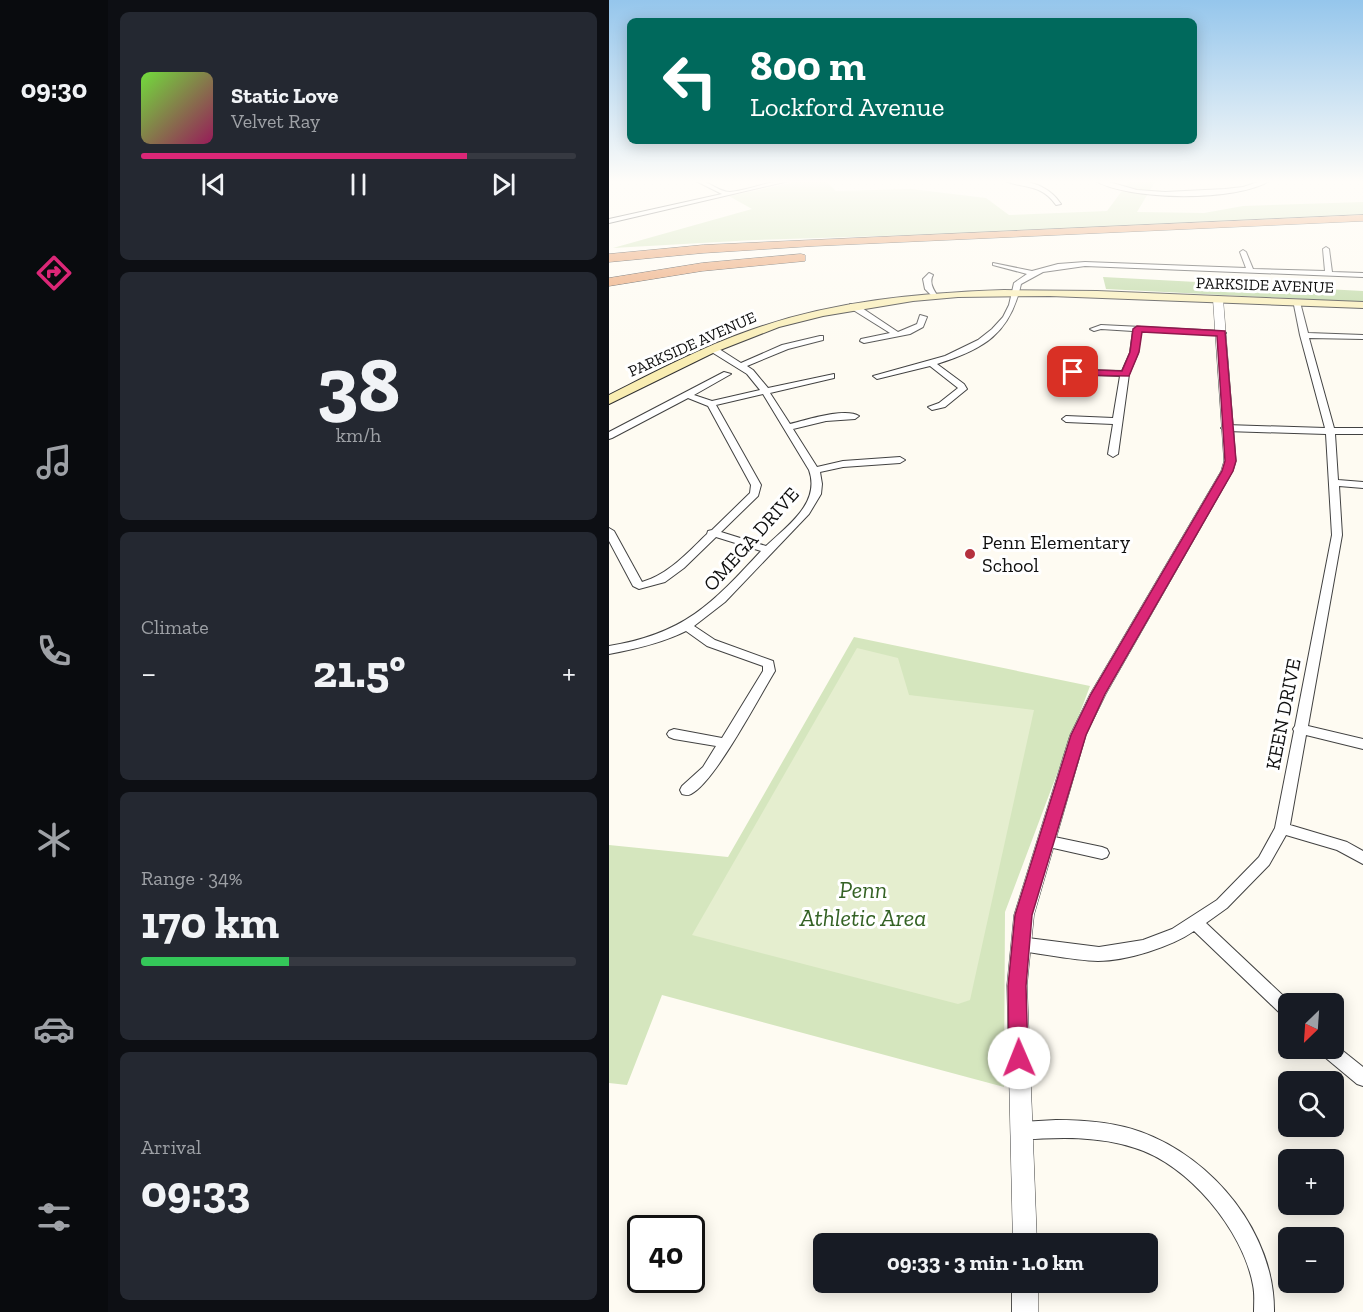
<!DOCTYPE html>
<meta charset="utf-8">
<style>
:root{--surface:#171b24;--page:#242831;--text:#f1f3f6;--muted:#9ea1a6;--line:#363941;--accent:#db2777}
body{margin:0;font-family:"Zilla Slab",serif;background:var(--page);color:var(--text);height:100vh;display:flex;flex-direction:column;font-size:22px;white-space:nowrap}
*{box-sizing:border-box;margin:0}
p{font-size:20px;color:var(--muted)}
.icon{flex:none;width:33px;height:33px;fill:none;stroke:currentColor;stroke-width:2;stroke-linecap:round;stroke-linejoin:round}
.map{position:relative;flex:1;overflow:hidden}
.drawer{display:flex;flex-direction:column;gap:12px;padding:12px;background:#0d0f14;width:501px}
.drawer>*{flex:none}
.guide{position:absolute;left:18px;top:18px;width:570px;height:126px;border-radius:9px;box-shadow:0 3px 15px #0003;background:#00695c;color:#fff;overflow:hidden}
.needle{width:39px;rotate:205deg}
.fabs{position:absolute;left:669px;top:993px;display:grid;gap:12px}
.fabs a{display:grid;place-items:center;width:66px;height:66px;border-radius:9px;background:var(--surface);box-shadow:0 3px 15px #0003;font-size:30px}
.speed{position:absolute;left:18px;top:1215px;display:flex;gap:12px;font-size:30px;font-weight:700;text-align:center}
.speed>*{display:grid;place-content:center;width:78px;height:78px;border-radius:50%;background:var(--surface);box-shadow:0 3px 15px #0003;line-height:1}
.speed .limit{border:3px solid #111;border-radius:9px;background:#fff;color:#111}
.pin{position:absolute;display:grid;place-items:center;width:51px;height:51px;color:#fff;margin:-26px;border-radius:12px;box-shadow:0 3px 9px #0006}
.me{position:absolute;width:66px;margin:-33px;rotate:359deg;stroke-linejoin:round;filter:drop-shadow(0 0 4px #0008)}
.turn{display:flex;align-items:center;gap:21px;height:126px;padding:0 24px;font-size:27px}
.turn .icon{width:78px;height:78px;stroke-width:2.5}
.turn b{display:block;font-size:42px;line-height:51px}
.big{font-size:45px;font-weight:800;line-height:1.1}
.drawer .card{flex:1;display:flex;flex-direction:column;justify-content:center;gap:9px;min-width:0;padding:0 21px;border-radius:9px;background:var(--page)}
.drawer .dial{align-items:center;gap:0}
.dial b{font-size:78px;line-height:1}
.song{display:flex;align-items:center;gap:18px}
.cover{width:72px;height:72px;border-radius:9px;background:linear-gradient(135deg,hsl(100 70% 55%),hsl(330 70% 35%))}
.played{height:6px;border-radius:3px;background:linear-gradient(90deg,var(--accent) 75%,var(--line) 75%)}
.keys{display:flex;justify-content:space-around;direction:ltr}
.heat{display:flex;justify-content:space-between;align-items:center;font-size:33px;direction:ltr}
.charge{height:9px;border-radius:4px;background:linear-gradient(90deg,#34c759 34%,var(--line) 0)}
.trip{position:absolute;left:204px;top:1233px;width:345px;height:60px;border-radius:9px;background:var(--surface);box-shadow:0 3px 15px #0003;font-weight:800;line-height:60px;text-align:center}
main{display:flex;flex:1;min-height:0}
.dock{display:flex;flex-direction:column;width:108px;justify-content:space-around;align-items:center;background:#090b0e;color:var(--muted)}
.dock .icon{width:42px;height:42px}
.dock .on{color:var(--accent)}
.dock b{font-size:27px;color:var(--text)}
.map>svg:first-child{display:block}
.green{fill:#d5e6be}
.forest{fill:#bad69e}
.pitch{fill:#e5eecf}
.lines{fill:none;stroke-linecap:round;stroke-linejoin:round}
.minor-casing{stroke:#424242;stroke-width:2}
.tertiary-casing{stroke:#424242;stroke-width:1}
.secondary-casing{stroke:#313131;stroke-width:2}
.motorway-casing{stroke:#202020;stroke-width:1}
.minor{fill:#fff;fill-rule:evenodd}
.tertiary{fill:#fff;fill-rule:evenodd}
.secondary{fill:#f9edb2;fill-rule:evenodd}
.motorway{fill:#e99b65;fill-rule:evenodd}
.route{fill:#db2777;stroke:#8e194d;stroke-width:1.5}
.poi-dot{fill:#b5313e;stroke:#fff;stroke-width:2}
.labels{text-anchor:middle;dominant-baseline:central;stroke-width:6;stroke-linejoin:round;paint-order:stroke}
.far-street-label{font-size:16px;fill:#0f0f0f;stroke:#fff}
.street-label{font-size:20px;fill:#0f0f0f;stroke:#fff}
.poi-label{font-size:20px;fill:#0f0f0f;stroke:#fff;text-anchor:start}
.near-park-label{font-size:24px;font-style:italic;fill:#346224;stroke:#fff}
</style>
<main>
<nav class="dock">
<b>09:30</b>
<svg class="icon on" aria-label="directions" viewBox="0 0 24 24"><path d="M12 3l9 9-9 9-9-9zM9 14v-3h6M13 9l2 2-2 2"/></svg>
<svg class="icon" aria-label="music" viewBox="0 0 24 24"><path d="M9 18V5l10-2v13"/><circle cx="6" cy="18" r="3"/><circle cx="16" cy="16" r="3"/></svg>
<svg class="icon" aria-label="phone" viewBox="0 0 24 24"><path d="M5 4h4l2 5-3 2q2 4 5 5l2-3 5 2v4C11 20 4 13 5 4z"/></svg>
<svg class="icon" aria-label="climate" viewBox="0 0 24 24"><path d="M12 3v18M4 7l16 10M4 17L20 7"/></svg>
<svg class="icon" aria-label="car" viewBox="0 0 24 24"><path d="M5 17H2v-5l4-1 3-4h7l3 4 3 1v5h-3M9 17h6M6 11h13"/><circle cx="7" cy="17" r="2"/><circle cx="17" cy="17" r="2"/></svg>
<svg class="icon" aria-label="filters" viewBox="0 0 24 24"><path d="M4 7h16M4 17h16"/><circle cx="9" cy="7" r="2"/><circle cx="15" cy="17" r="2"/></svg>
</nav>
<section class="drawer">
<div class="card">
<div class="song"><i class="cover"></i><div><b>Static Love</b><p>Velvet Ray</p></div></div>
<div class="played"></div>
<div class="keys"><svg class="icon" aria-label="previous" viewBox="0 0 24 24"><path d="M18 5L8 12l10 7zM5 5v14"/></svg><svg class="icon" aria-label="pause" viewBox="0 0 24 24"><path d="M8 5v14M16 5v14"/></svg><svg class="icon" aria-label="next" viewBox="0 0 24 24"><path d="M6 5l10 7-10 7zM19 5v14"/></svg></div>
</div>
<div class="card dial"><b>38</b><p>km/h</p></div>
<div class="card"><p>Climate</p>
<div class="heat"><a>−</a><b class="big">21.5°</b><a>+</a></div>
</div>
<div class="card"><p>Range · 34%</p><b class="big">170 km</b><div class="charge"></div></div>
<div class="card"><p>Arrival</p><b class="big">09:33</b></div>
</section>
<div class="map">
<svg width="754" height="1312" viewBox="0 0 754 1312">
<rect width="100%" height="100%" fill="#fefbf2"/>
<!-- green -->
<path class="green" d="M196,180h20l11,11 75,-2 75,9 23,17 98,-4 23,-31h26l-19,32 67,1 39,-7 120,-4v13l-259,14 -350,11 -141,8 139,-39 -23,-13z
M245,637l236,49 -85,226 -1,175 -342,-92 -35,90 -18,-2v-238l119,12z"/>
<!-- forest -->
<path class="forest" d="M494,277l260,14v11l-257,-13z"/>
<!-- pitch -->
<path class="pitch" d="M248,648l41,10 11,37 125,15 -64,290 -12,4 -266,-69z"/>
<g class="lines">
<defs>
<path id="minor" d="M85,180c13,-1 24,12 36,12 22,-2 42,-13 63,-12l-184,43v-4l113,-25z
M394,180c22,-1 45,4 58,24l-5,1c-15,-22 -33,-16 -53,-25z
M485,180h8l35,10 28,2 60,-3 18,-2 21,-7h7c-32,22 -144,21 -177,0z
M717,247l3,2 3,23 31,1v4l-278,-11 -42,6 -22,12c-11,50 -37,65 -84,80l27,20 3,5 -22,18 -13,3 -4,-3 11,-4 19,-15 -28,-22 -53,13 -4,-3 72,-20 33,-16 14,-11 11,-12 6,-12 5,-22 13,-9 -34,-9v-2l39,8 26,-7 27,-2 161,6 -6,-16 3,-2 3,2 7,17 72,2 -2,-22z
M320,273l4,2c-4,7 0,14 4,20l-4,2 -8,-8 -2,-10z
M684,300l7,2 8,31 55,2v4l-54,-1 25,90h29v6h-28l3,46 25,2v6l-24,-2 3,49 -34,191 55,13v10l-57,-14 -16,90 57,17 16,9v13l-26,-14 -51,-15 -17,30 -42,43 -21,15 86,81h-3v14l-6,-2 -89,-85c-23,16 -68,30 -96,30 -26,-1 -53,-7 -78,-10l-6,-2 -2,-5 2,-5 6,-2 79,10 44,-7 29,-11 45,-29 42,-43 16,-29 19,-97 -1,-2 2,-3 37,-191 -6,-101 -100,-3 -5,-3 5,-3 99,3 -25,-93z
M241,304h6l42,28 19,-8 3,-9 7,2 -4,10 -13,7 -46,9 -4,-2 1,-2 29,-6 -40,-25z
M492,325l121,6 4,2 -4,2 -81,-4 -3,22 -9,21 -11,80 -5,3 -5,-3 5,-30 -47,-2 -4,-3 4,-3 47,2 7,-42 -47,-2 -4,-2 4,-2 49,1 8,-18 3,-22 -32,-2 -7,2 -4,-2z
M211,336h3v4l-35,9 -41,17 6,4 15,18 66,-14v4l-64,15 20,31c16,-4 56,-17 69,-8l-4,3 -29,2 -33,8 24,38 26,-6 57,-4 5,3 -5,3 -57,4 -23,5 2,12 -1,10 -12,20 -84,88 -31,24 21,14 58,21 2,10c-16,26 -60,111 -84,123 -4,2 -5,1 -9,0l-2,-4 2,-4 21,-19 13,-21 -42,-7 -5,-2 -2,-3 2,-3 5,-2 48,9 41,-67v-5l-56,-20 -21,-15c-24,12 -51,18 -77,23v-8c75,-12 103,-42 152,-95l-45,-14 -32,31 -19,14 -26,7 -6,-3 -24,-45v-13l5,3 28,51c27,-8 45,-29 65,-48l1,-3 4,-1 38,-37 1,-8 -43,-79 -20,-8 -76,40 -3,1v-7l115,-60 7,2 -37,21 18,6 48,-11 -13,-16 -37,-23v-4h6l25,16 41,-18zM154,394l46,76c12,33 -22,56 -43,76l-45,-14 37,-36 3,-11 -45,-80z
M436,835l57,12 5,2 2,4 -2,4 -5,2 -62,-14 -2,-4 2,-4z
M724,1043l30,24v19l-6,-2 -36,-30 -2,-6h14z
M447,1120c28,0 58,2 85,12 72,26 134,101 133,180h-20c0,-9 1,-18 -1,-27 -10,-55 -65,-121 -118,-137 -37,-12 -76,-11 -114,-8l-6,-3 -3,-6 3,-6 6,-3z"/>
<path id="tertiary" d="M609,296l5,3 13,162 -3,10 -127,223 -20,41 -52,180 -7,70 10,259h-24l-6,-259 7,-70 56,-180 20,-41 131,-223 3,-10 -11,-162z
M403,1282h26v30h-26z"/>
<path id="secondary" d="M395,290l93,1 266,11v6l-313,-12 -92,1 -45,4 -90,15 -44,11 -64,25 -106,52v-9c46,-23 93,-48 142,-65 81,-29 167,-37 253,-40z"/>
<path id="motorway" d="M754,215v6l-549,25 -111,7 -94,9v-8l94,-9z
M192,254l4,1v6l-103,10 -93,15v-8l93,-15z"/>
</defs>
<!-- minor casing -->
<use href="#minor" class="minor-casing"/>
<!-- tertiary casing -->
<use href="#tertiary" class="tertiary-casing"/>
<!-- secondary casing -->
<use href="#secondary" class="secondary-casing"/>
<!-- motorway casing -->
<use href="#motorway" class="motorway-casing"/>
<!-- minor -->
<use href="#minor" class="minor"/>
<!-- tertiary -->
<use href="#tertiary" class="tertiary"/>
<!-- secondary -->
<use href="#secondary" class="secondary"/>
<!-- motorway -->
<use href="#motorway" class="motorway"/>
</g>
<!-- sky -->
<linearGradient id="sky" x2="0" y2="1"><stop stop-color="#95c6ec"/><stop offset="0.5" stop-color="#fffdf9"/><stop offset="1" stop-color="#fffdf9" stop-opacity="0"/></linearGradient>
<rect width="754" height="363" fill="url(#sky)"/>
<!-- route -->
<path class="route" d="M528,326l88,5 11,130 -3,10 -128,223 -19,41 -54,180 -6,71 2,72 -2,7 -7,2 -7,-2 -3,-7 -1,-72 7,-71 56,-180 20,-41 131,-223 3,-10 -8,-125 -75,-4 -3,20 -10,24 -56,-1 -5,-3 5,-3 49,2 8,-19 3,-23z"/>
<!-- markers -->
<circle class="poi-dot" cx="361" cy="554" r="6"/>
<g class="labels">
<!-- far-street labels -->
<g class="far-street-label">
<text transform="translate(656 285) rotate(2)">PARKSIDE AVENUE</text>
<text transform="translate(83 344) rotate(-24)">PARKSIDE AVENUE</text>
</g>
<!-- street labels -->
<g class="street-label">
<text transform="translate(142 539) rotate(-48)">OMEGA DRIVE</text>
<text transform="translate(674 714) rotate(-79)">KEEN DRIVE</text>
</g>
<!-- poi labels -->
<g class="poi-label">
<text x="373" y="542">Penn Elementary<tspan x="373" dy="23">School</tspan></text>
</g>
<!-- near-park labels -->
<g class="near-park-label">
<text x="254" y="889">Penn<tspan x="254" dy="28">Athletic Area</tspan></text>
</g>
</g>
</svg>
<div class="fabs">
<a><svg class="needle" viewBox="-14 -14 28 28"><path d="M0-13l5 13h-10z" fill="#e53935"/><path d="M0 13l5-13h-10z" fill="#9ea1a6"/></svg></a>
<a><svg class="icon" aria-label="search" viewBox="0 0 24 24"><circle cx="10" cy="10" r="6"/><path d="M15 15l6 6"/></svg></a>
<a>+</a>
<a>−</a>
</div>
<div class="speed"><div class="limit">40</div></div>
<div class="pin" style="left:464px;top:372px;background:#d93025"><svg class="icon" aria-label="arrive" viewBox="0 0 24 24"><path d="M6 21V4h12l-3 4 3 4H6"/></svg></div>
<svg class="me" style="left:410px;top:1058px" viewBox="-20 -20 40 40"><circle r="19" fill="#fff"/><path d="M0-13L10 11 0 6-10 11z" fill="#db2777"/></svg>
<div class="trip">09:33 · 3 min · 1.0 km</div>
<div class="guide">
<div class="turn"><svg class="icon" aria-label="left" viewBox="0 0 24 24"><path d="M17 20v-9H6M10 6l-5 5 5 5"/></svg><div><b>800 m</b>Lockford Avenue</div></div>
</div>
</div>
</main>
